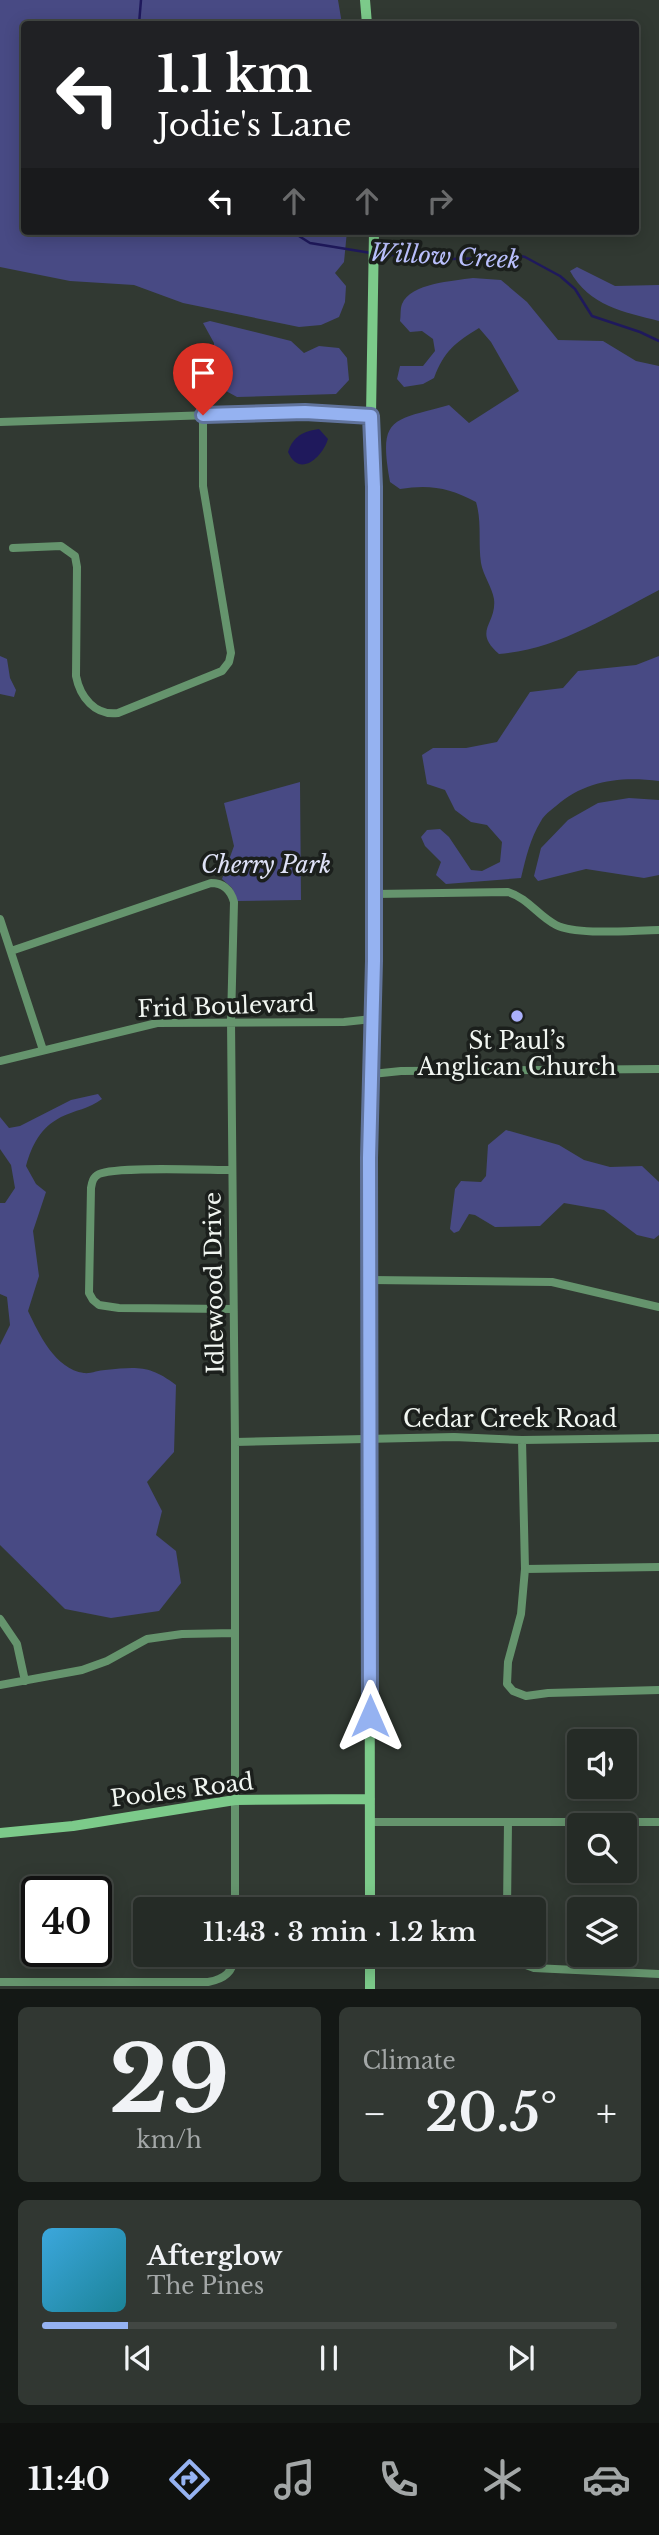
<!DOCTYPE html>
<meta charset="utf-8">
<style>
:root{--surface:#252b26;--page:#313732;--text:#f1f3f6;--muted:#a3a7a7;--line:#424743;--accent:#95b2f1}
body{margin:0;font-family:"Libre Baskerville",serif;background:var(--page);color:var(--text);height:100vh;display:flex;flex-direction:column;font-size:26px;white-space:nowrap}
*{box-sizing:border-box;margin:0}
p{font-size:23px;color:var(--muted)}
.icon{flex:none;width:38px;height:38px;fill:none;stroke:currentColor;stroke-width:2;stroke-linecap:round;stroke-linejoin:round}
.map{position:relative;height:1989px;overflow:hidden}
.side{display:flex;flex-direction:column;gap:18px;padding:18px;background:#141815;flex:1}
.side>*{flex:none}
.guide{position:absolute;left:21px;top:21px;width:618px;height:214px;border-radius:7px;box-shadow:0 4px 18px #0003,0 0 0 2px var(--line);background:#202124;color:#fff;overflow:hidden}
.buttons{position:absolute;left:567px;top:1729px;display:grid;gap:14px}
.buttons a{display:grid;place-items:center;width:70px;height:70px;border-radius:7px;background:var(--surface);box-shadow:0 4px 18px #0003,0 0 0 2px var(--line);font-size:35px}
.speed{position:absolute;left:21px;top:1876px;display:flex;gap:14px;font-size:35px;font-weight:700;text-align:center}
.speed>*{display:grid;place-content:center;width:91px;height:91px;border-radius:50%;background:var(--surface);box-shadow:0 4px 18px #0003,0 0 0 2px var(--line);line-height:1}
.speed .limit{border:4px solid #111;border-radius:10px;background:#fff;color:#111}
.pin{position:absolute;display:grid;place-items:center;width:60px;height:60px;color:#fff;margin:-72px -30px;border-radius:50% 50% 50% 0;rotate:-45deg;box-shadow:0 0 7px #0007}
.pin .icon{rotate:45deg}
.me{position:absolute;width:77px;margin:-38px;rotate:0deg;stroke-linejoin:round;filter:drop-shadow(0 0 5px #0008)}
.turn{display:flex;align-items:center;gap:24px;height:147px;padding:0 21px;font-size:32px}
.turn .icon{width:91px;height:91px;stroke-width:2.5}
.turn b{display:block;font-size:49px;line-height:60px}
.lanes{display:flex;align-items:center;height:66px;padding:0 21px;background:#0003;justify-content:center;gap:35px;direction:ltr}
.lanes .off{opacity:.35}
.big{font-size:52px;font-weight:600;line-height:1.1}
.side .tile{flex:1;display:flex;flex-direction:column;justify-content:center;gap:10px;min-width:0;padding:0 24px;border-radius:10px;background:var(--page)}
.side .dial{align-items:center;gap:0}
.dial b{font-size:91px;line-height:1}
.song{display:flex;align-items:center;gap:21px}
.cover{width:84px;height:84px;border-radius:10px;background:linear-gradient(135deg,hsl(200 70% 55%),hsl(190 70% 35%))}
.played{height:7px;border-radius:4px;background:linear-gradient(90deg,var(--accent) 15%,var(--line) 15%)}
.keys{display:flex;justify-content:space-around;direction:ltr}
.heat{display:flex;justify-content:space-between;align-items:center;font-size:38px;direction:ltr}
.side .tiles{flex:1;display:grid;gap:18px;grid-template-columns:1fr 1fr}
.tile:last-child{grid-column:span 2}
.trip{position:absolute;left:133px;top:1897px;width:413px;height:70px;border-radius:7px;background:var(--surface);box-shadow:0 4px 18px #0003,0 0 0 2px var(--line);font-weight:600;line-height:70px;text-align:center}
.tabs{display:flex;height:112px;justify-content:space-around;align-items:center;background:#0f110f;color:var(--muted)}
.tabs .icon{width:49px;height:49px}
.tabs .active{color:var(--accent)}
.tabs b{font-size:32px;color:var(--text)}
.map>svg:first-child{display:block}
.green{fill:#484a84}
.water{fill:#1f195c}
.lines{fill:none;stroke-linecap:round;stroke-linejoin:round}
.stream{stroke:#1f195c;stroke-width:2.5}
.street{stroke:#65946d;stroke-width:8}
.secondary{stroke:#7cca8a;stroke-width:10}
.route-casing{stroke:#61749d;stroke-width:18}
.route{stroke:#95b2f1;stroke-width:12}
.poi-dot{fill:#aab0fb;stroke:#1b1f1c;stroke-width:2.5}
.labels{text-anchor:middle;dominant-baseline:central;stroke-width:7;stroke-linejoin:round;paint-order:stroke}
.park-label{font-size:23px;font-style:italic;fill:#dfe2f7;stroke:#1b1f1c}
.street-label{font-size:23px;fill:#f1f6f1;stroke:#1b1f1c}
.poi-label{font-size:23px;fill:#f1f6f1;stroke:#1b1f1c}
.water-label{font-size:24px;font-style:italic;fill:#bac0fd;stroke:#1b1f1c}
</style>
<div class="map">
<svg width="659" height="1989" viewBox="0 0 659 1989">
<rect width="100%" height="100%" fill="#313932"/>
<!-- green -->
<path class="green" d="M0,0h338l4,24h-318v207h323l-3,31 -9,11 11,13 -1,16 -6,15 -18,8 -22,2 -116,-24 -49,-18 -64,-4 -70,-14z
M577,267l38,19 44,-1v36c-35,-9 -70,-15 -89,-50z
M473,278l28,2 26,22 31,38 45,1 33,20 23,5v224c-50,26 -103,60 -160,64 -27,-23 -2,-30 -5,-55 -2,-12 -11,-24 -13,-36 -3,-21 1,-41 -5,-61 -26,-14 -46,-18 -76,-13l-10,-7c-12,-66 2,-61 59,-77l20,18 50,-32 -28,-49 -12,-14c-24,15 -35,23 -45,50l-11,6 -19,3 -7,-8 3,-13h23l12,-15 -2,-12 -11,-8 -12,1 -10,-11c1,-5 0,-12 2,-17 9,-21 51,-23 71,-26z
M210,321l81,20 13,12 15,-7 20,2 8,10 2,22 -13,14 -99,3 -11,-6 -12,-28v-20l-11,-20z
M0,656l7,3 3,19 6,12 -2,7 -14,-3z
M659,656v125c-37,-5 -74,-1 -103,25 -5,4 -12,9 -15,15 -11,18 -15,36 -20,57l-75,6 -10,-9 5,-13 -16,-16 -4,-9 6,-7 13,-1 9,8 22,33 11,1 18,-9 2,-20 -15,-17 -16,-3 -16,-12 -10,-20 -18,-6 -5,-29 11,-7h33l31,-6 33,-50 33,-4 15,-17 58,-6z
M300,782l1,118 -64,1 -5,-13 -10,-9 12,-33 -10,-43z
M629,798l30,2v75l-15,3 -58,-9 -48,12 -4,-5 7,-28 27,-28 30,-17z
M98,1094l4,5c-13,10 -27,11 -41,18 -21,11 -29,28 -35,49l10,18 10,8 -13,39 6,45 -11,35c11,23 27,58 56,62 6,1 15,-3 21,-3 33,-3 44,-5 71,15l-2,67 -27,30 15,29 -6,24 20,16 5,32 -22,28 -48,7 -46,-9 -65,-64v-200l10,-20 -3,-28 -7,-3v-91h5l10,-15 -4,-23 -11,-16v-32l9,11 11,-2 51,-26z
M506,1130l53,15 25,15 26,7 32,-1 17,16v53l-5,4 -17,-4 -33,-25 -40,-7 -24,23 -45,1 -20,-12 -6,-1 -10,17 -5,2 -4,-4 5,-40 6,-8 20,1 5,-6 2,-31z"/>
<!-- water -->
<path class="water" d="M319,429l9,10c-6,19 -29,39 -40,13 5,-16 16,-21 31,-23z"/>
<g class="lines">
<!-- stream -->
<path class="stream" d="M139,24l2,-24
M291,231l19,12 61,10
M377,254l71,5 53,-1 15,-3 9,2 35,19 15,13 17,27 48,16 19,9"/>
<!-- street -->
<path class="street" d="M0,422l305,-10 66,4
M13,548l48,-2 14,10 2,11 -1,109c4,21 19,40 42,37l104,-42 7,-9 2,-9 -28,-167v-71
M375,894l133,-2c20,6 30,24 48,33 22,11 78,5 103,5
M0,919l43,131
M11,951l200,-68c13,0 20,8 23,19l-3,119 4,421v467
M0,1061l157,-38 187,-1 28,-3
M372,1074l29,-3 258,-2
M232,1170c-25,0 -116,-4 -133,4 -6,3 -7,8 -8,14l-2,105 4,7 6,5 20,3 114,1
M370,1280l182,2 107,25
M522,1440l3,129 -4,45 -13,48 -1,22 6,7 13,5 22,-3 111,-3
M235,1442l219,-5 68,3 137,-2
M525,1569l134,-2
M0,1619l17,25 8,37
M0,1685l82,-15 25,-9 40,-22 35,-5 53,-1
M371,1822h288
M507,1909l1,-87
M512,1955l3,6 19,7 125,6
M0,1982h208c17,-3 25,-10 27,-27"/>
<!-- secondary -->
<path class="secondary" d="M365,0l2,24
M0,1833l73,-7 162,-26 135,-1
M370,1909l-1,-751 5,-197v-474l-3,-71 3,-185
M370,1989v-34"/>
</g>
<g class="lines">
<defs>
<path id="route" d="M203,415l102,-3 66,4 3,71v474l-5,197 1,558"/>
</defs>
<!-- route casing -->
<use href="#route" class="route-casing"/>
<!-- route -->
<use href="#route" class="route"/>
</g>
<!-- markers -->
<circle class="poi-dot" cx="517" cy="1016" r="7"/>
<g class="labels">
<!-- park labels -->
<g class="park-label">
<text x="266" y="865">Cherry Park</text>
</g>
<!-- street labels -->
<g class="street-label">
<text transform="translate(226 1006) rotate(-2)">Frid Boulevard</text>
<text transform="translate(214 1283) rotate(-91)">Idlewood Drive</text>
<text x="510" y="1419">Cedar Creek Road</text>
<text transform="translate(182 1790) rotate(-7)">Pooles Road</text>
</g>
<!-- poi labels -->
<g class="poi-label">
<text x="517" y="1041">St Paul’s<tspan x="517" dy="26">Anglican Church</tspan></text>
</g>
<!-- water labels -->
<g class="water-label">
<text transform="translate(445 256) rotate(3)">Willow Creek</text>
</g>
</g>
</svg>
<div class="buttons">
<a><svg class="icon" aria-label="sound" viewBox="0 0 24 24"><path d="M4 9h4l5-4v14l-5-4H4zM17 9q2 3 0 6"/></svg></a>
<a><svg class="icon" aria-label="search" viewBox="0 0 24 24"><circle cx="10" cy="10" r="6"/><path d="M15 15l6 6"/></svg></a>
<a><svg class="icon" aria-label="layers" viewBox="0 0 24 24"><path d="M12 4l9 5-9 5-9-5zM3 14l9 5 9-5"/></svg></a>
</div>
<div class="speed"><div class="limit">40</div></div>
<div class="pin" style="left:203px;top:415px;background:#d93025"><svg class="icon" aria-label="arrive" viewBox="0 0 24 24"><path d="M6 21V4h12l-3 4 3 4H6"/></svg></div>
<svg class="me" style="left:370px;top:1716px" viewBox="-20 -20 40 40"><path d="M0-17L14 15 0 8-14 15z" fill="#95b2f1" stroke="#fff" stroke-width="4"/></svg>
<div class="trip">11:43 · 3 min · 1.2 km</div>
<div class="guide">
<div class="turn"><svg class="icon" aria-label="left" viewBox="0 0 24 24"><path d="M17 20v-9H6M10 6l-5 5 5 5"/></svg><div><b>1.1 km</b>Jodie's Lane</div></div>
<div class="lanes"><svg class="icon" aria-label="left" viewBox="0 0 24 24"><path d="M17 20v-9H6M10 6l-5 5 5 5"/></svg><svg class="icon off" aria-label="ahead" viewBox="0 0 24 24"><path d="M12 20V5M6 11l6-6 6 6"/></svg><svg class="icon off" aria-label="ahead" viewBox="0 0 24 24"><path d="M12 20V5M6 11l6-6 6 6"/></svg><svg class="icon off" aria-label="right" viewBox="0 0 24 24"><path d="M7 20v-9h11M14 6l5 5-5 5"/></svg></div>
</div>
</div>
<section class="side">
<div class="tiles">
<div class="tile dial"><b>29</b><p>km/h</p></div>
<div class="tile"><p>Climate</p>
<div class="heat"><a>−</a><b class="big">20.5°</b><a>+</a></div>
</div>
<div class="tile">
<div class="song"><i class="cover"></i><div><b>Afterglow</b><p>The Pines</p></div></div>
<div class="played"></div>
<div class="keys"><svg class="icon" aria-label="previous" viewBox="0 0 24 24"><path d="M18 5L8 12l10 7zM5 5v14"/></svg><svg class="icon" aria-label="pause" viewBox="0 0 24 24"><path d="M8 5v14M16 5v14"/></svg><svg class="icon" aria-label="next" viewBox="0 0 24 24"><path d="M6 5l10 7-10 7zM19 5v14"/></svg></div>
</div>
</div>
</section>
<nav class="tabs">
<b>11:40</b>
<svg class="icon active" aria-label="directions" viewBox="0 0 24 24"><path d="M12 3l9 9-9 9-9-9zM9 14v-3h6M13 9l2 2-2 2"/></svg>
<svg class="icon" aria-label="music" viewBox="0 0 24 24"><path d="M9 18V5l10-2v13"/><circle cx="6" cy="18" r="3"/><circle cx="16" cy="16" r="3"/></svg>
<svg class="icon" aria-label="phone" viewBox="0 0 24 24"><path d="M5 4h4l2 5-3 2q2 4 5 5l2-3 5 2v4C11 20 4 13 5 4z"/></svg>
<svg class="icon" aria-label="climate" viewBox="0 0 24 24"><path d="M12 3v18M4 7l16 10M4 17L20 7"/></svg>
<svg class="icon" aria-label="car" viewBox="0 0 24 24"><path d="M5 17H2v-5l4-1 3-4h7l3 4 3 1v5h-3M9 17h6M6 11h13"/><circle cx="7" cy="17" r="2"/><circle cx="17" cy="17" r="2"/></svg>
</nav>
